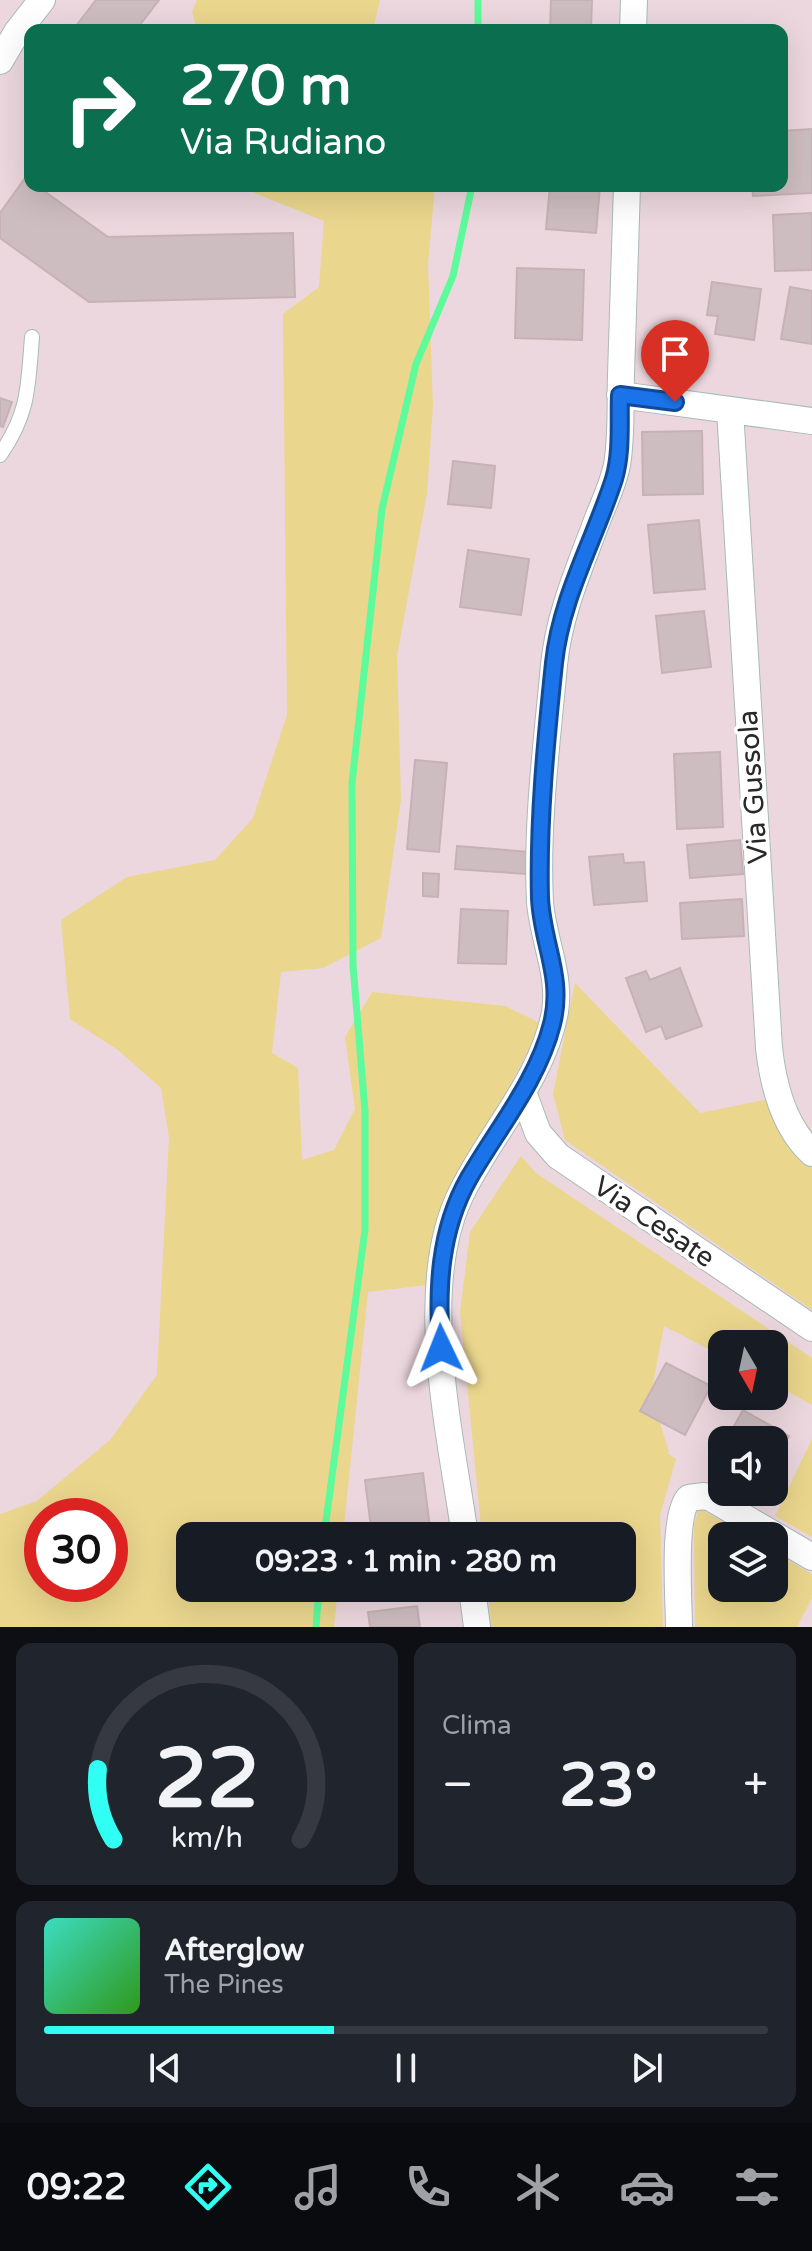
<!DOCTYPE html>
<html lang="it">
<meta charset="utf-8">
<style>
:root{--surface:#171b24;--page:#20242c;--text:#f1f3f6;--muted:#9ea1a6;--line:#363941;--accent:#31fff3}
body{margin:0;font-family:"Varela Round",sans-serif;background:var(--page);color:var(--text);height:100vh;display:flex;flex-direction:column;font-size:30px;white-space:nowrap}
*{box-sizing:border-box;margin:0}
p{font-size:26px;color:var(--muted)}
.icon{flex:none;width:44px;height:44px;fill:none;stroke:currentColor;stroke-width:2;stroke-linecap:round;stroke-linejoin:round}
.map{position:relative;height:1627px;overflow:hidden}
.sheet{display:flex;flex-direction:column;gap:16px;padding:16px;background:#0d0f14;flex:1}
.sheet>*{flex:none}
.banner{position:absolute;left:24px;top:24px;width:764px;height:168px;border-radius:16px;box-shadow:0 8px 32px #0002;background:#0b6e4f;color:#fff;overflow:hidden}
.needle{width:52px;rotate:171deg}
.buttons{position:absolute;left:708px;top:1330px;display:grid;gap:16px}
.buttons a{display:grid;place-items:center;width:80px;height:80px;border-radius:16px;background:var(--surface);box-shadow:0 8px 32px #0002;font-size:40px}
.speed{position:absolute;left:24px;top:1498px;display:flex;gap:16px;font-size:40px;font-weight:700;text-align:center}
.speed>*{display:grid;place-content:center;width:104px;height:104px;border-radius:50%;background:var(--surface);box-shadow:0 8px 32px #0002;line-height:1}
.speed .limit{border:12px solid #d22;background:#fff;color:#111}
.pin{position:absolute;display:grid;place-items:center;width:68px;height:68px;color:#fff;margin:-82px -34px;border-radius:50% 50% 50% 0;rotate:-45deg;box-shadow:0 0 8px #0007}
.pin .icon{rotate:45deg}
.me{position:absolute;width:88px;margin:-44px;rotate:358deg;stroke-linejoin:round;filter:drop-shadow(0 0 6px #0008)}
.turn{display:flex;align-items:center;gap:28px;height:168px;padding:0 24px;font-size:36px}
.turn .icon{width:104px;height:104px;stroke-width:2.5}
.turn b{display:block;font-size:56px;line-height:68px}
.big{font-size:60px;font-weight:700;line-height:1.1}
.sheet .widget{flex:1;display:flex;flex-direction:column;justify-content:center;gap:12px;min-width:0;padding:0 28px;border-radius:16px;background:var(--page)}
.sheet .dial{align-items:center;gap:0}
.dial svg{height:208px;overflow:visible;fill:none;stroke:var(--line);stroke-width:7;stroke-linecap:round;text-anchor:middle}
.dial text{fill:var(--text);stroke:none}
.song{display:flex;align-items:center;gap:24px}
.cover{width:96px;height:96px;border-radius:12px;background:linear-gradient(135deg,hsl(170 70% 55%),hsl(110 70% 35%))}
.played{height:8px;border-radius:4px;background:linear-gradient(90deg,var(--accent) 40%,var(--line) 40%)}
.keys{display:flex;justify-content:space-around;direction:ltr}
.heat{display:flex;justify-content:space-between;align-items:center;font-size:44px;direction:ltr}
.sheet .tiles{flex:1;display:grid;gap:16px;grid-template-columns:1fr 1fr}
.widget:last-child{grid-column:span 2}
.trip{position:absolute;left:176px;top:1522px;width:460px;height:80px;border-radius:16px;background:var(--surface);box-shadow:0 8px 32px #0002;font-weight:700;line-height:80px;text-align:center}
.menu{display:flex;height:128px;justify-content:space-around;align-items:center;background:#090b0e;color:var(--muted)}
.menu .icon{width:56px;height:56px}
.menu .active{color:var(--accent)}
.menu b{font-size:36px;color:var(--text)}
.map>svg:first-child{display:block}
.green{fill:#ead68d;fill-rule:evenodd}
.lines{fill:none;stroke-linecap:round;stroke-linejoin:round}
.stream{stroke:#5dfb9b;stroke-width:7}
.building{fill:#cdbdc1;stroke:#c7b1b6;stroke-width:2}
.lane-casing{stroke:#a8bab9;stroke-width:16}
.street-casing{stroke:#a8bab9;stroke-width:28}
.lane{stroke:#fff;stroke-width:14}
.street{stroke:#fff;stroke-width:26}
.route-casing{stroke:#114b97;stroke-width:20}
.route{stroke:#1a73e8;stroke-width:14}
.labels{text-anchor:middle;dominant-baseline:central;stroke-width:7;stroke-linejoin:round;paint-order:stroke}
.street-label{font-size:28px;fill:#282828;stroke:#fff}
</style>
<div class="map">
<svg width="812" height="1627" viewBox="0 0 812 1627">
<rect width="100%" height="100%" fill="#ecd7de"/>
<!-- green -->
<path class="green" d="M197,0h183l-7,30h-176l-5,-18z
M244,186h191l-7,78 5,142 -6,87 -30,163 4,144 -20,138 -58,30 -42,4 -9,81 26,15 4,92 32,-10 21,-41 -10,-72 27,-45 133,14 37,18 -93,178 -14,39 -9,44 -58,7 -25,244h-153v52h148l-4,39h-334v-113l37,-13 73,-61 47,-65 12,-238 -8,-49 -43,-38 -48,-31 -9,-99 66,-43 88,-17 38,-42 34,-103 -4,-401 36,-27 5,-66 -79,-32zM42,1516h68v68h-68z
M575,983l125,130 88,-18 24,37v178l-247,-170 -12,-46z
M521,1156l15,17 276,185v47l-38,-21v-40h-52v12l-58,-30 -13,68 18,58 -2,1 9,6 -16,56 3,112h-172l-3,-39h134v-52h-140l-22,-224 10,-80z
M812,1439v98l-37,-21z
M699,1508l48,28h-25v52h52v-36l38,22v24l-15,29h-102l-1,-102z"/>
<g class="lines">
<!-- stream -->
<path class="stream" d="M478,30v-30
M324,1536l41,-306v-119l-12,-146 -1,-182 30,-274 34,-145 37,-88 19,-90
M316,1627l3,-39"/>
</g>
<!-- building -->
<path class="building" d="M96,0h63l-23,30h-63z
M551,0h41l-1,30h-41z
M812,129v64l-59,3 -1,-10h30v-55z
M25,178l5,3v5h7l71,51 185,-4 2,64 -206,5 -89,-64v-25z
M550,186h50l-4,47 -50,-4z
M812,213v57l-37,1 -2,-56z
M517,268l67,2 -2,70 -67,-2z
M712,282l49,7 -7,51 -39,-6 3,-18 -11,-1z
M790,287l22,4v53l-31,-5z
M0,398l12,4 -9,25 -3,-1z
M702,431l1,63 -60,1 -1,-63z
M453,461l42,5 -4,42 -43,-4z
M699,520l6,69 -51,4 -6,-68z
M468,550l61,9 -8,56 -61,-8z
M704,611l7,56 -49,6 -6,-57z
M720,752l3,75 -46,2 -3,-75z
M415,760l32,3 -8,89 -32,-3z
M740,840l3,34 -53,4 -3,-33z
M457,846l73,6 -2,22 -73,-5z
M623,854l1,9 20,-1 3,39 -53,4 -5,-48z
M423,873l16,1 -1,23 -15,-1z
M742,899l2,37 -62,3 -2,-36z
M461,909l47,2 -2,53 -48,-1z
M680,968l22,58 -36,13 -5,-13 -15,6 -20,-54 20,-7 4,9z
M666,1363l45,23 -26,49 -45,-24z
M743,1410l46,26 -15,25v-21h-48z
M423,1473l7,55 -58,7 -7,-55z
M417,1606l3,21h-50l-2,-15z"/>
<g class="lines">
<defs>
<path id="lane" d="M0,455c29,-42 28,-68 32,-118"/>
<path id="street" d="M633,30l1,-30
M0,61l17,-29 25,-32
M620,395l192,26
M730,410l39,638c4,36 15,79 43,105
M523,1092l15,41 20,23 254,172
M465,1536c-14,-100 -49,-244 -6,-338 29,-63 83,-116 96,-186 6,-38 -12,-72 -15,-110 -4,-76 7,-161 14,-237 5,-52 26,-98 44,-147 7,-17 15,-34 19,-53 5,-29 3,-61 4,-90 2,-63 4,-126 6,-189
M472,1588l5,39
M679,1627c0,-26 -7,-112 10,-129l15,-2 7,2 101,59"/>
</defs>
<!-- lane casing -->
<use href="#lane" class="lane-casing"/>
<!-- street casing -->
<use href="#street" class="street-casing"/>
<!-- lane -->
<use href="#lane" class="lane"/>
<!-- street -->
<use href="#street" class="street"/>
</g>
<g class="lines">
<defs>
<path id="route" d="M441,1348c-4,-59 -2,-117 28,-170 29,-50 69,-98 83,-154 12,-47 -10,-80 -12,-126 -2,-77 6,-158 14,-235 7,-66 40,-122 60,-184 8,-27 5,-57 6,-84l55,7"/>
</defs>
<!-- route casing -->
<use href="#route" class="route-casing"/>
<!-- route -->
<use href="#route" class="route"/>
</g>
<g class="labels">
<!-- street labels -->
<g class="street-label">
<text transform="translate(753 787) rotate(-94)">Via Gussola</text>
<text transform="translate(654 1222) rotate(34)">Via Cesate</text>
</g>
</g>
</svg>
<div class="buttons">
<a><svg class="needle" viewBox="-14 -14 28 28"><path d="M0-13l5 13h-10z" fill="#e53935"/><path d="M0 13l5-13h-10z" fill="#9ea1a6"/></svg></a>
<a><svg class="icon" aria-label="sound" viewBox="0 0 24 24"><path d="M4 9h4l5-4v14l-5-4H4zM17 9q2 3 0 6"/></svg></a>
<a><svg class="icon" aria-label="layers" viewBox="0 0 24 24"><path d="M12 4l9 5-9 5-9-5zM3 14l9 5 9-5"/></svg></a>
</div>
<div class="speed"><div class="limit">30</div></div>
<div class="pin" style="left:675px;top:402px;background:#d93025"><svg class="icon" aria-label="arrive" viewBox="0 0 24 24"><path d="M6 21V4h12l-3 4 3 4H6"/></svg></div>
<svg class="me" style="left:441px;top:1348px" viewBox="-20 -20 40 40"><path d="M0-17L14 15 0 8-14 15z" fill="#1a73e8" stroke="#fff" stroke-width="4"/></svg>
<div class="trip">09:23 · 1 min · 280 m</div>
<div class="banner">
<div class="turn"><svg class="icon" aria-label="right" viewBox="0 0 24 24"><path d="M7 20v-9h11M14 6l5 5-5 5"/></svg><div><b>270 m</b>Via Rudiano</div></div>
</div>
</div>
<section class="sheet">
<div class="tiles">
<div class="widget dial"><svg viewBox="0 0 100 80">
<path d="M14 69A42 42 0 1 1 86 69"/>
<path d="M14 69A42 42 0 0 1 8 42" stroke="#31fff3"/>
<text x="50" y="56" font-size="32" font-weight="700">22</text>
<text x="50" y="72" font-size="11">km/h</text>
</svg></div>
<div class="widget"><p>Clima</p>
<div class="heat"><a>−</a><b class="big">23°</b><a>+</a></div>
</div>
<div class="widget">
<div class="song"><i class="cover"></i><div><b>Afterglow</b><p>The Pines</p></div></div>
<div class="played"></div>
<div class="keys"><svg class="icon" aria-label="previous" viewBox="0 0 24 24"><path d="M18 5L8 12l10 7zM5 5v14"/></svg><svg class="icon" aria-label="pause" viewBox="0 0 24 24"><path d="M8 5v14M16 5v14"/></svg><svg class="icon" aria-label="next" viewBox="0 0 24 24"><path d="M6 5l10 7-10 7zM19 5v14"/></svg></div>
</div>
</div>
</section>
<nav class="menu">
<b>09:22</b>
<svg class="icon active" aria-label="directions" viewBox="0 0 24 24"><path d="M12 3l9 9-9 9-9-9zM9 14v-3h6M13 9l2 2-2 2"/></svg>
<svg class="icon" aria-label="music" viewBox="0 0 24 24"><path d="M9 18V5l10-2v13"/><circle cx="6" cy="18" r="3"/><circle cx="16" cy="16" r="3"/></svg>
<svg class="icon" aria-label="phone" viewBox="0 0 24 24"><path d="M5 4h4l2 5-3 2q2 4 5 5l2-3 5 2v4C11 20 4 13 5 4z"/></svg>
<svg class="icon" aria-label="climate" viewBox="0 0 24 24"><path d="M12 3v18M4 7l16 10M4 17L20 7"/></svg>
<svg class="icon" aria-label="car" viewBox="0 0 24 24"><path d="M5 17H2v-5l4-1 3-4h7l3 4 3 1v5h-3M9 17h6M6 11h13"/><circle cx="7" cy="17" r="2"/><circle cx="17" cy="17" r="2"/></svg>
<svg class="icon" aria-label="filters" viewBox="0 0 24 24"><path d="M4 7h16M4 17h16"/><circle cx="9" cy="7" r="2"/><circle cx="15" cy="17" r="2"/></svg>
</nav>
